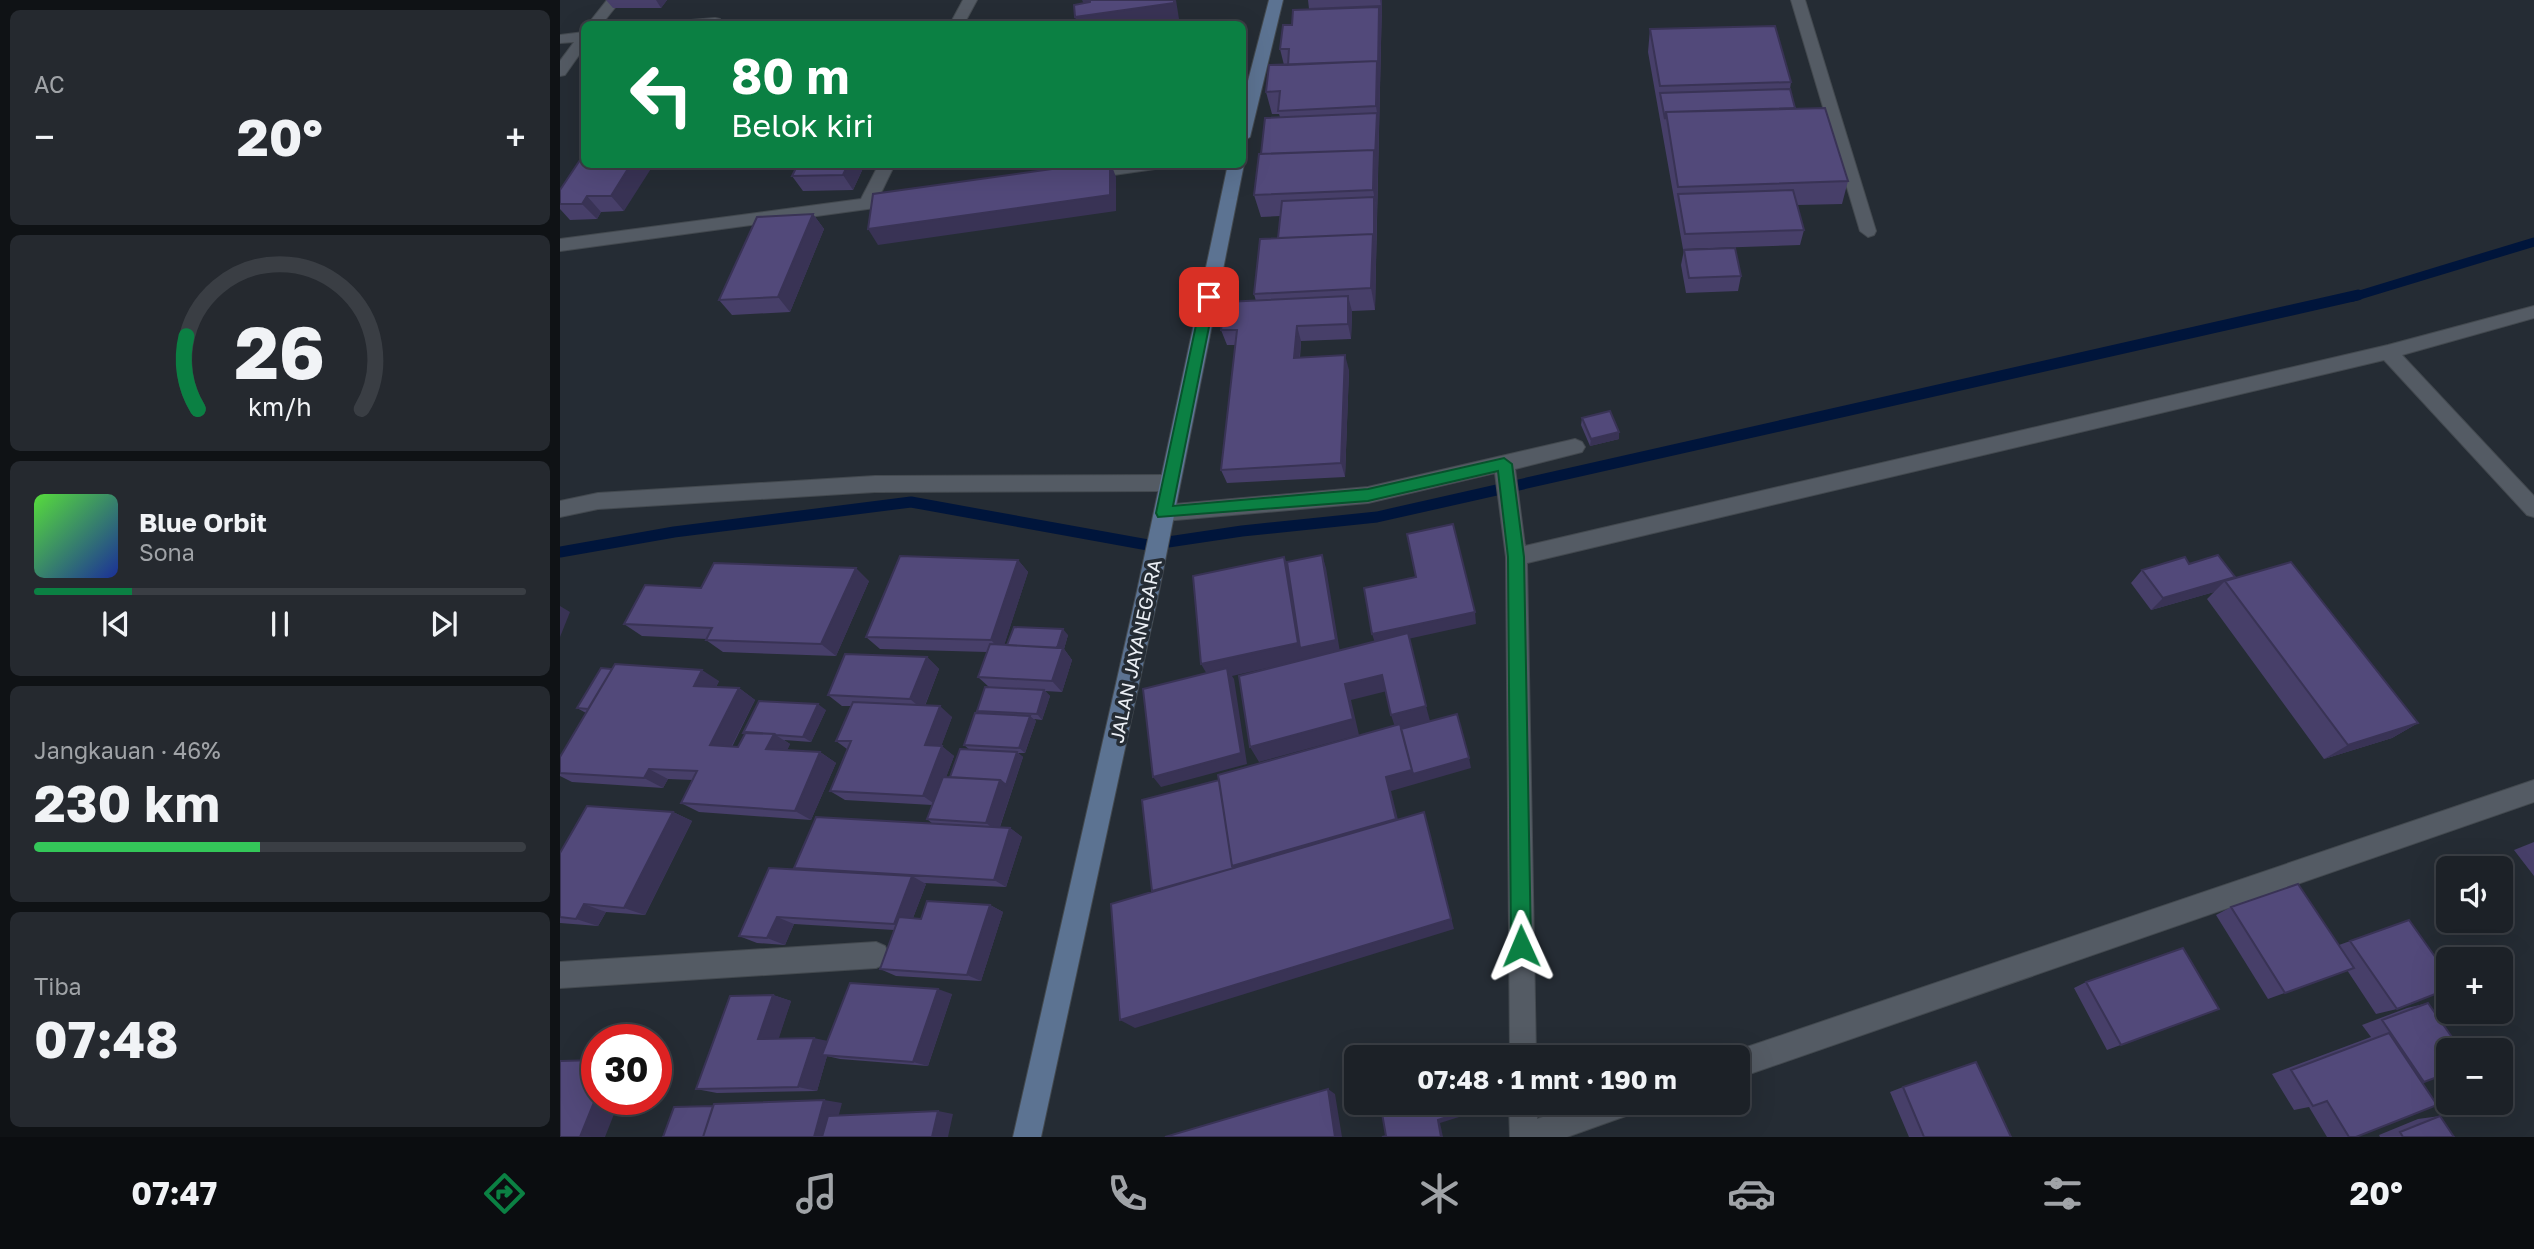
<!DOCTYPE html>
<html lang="id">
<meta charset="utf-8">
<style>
:root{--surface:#1c2127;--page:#25292f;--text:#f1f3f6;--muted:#a0a3a7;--line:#3a3e44;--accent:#0b8043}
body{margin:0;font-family:"Golos Text",sans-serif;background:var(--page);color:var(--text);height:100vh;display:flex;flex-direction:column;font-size:26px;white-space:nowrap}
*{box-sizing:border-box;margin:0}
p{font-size:23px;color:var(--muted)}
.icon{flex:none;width:38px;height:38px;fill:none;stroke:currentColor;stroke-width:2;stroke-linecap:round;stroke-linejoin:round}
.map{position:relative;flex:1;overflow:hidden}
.sheet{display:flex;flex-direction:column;gap:10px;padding:10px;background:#0f1215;width:560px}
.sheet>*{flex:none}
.hud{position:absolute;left:21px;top:21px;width:665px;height:147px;border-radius:10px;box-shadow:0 7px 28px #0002,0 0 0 2px var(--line);background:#0b8043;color:#fff;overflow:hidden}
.buttons{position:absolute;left:1876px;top:856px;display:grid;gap:14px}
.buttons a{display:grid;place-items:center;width:77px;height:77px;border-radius:10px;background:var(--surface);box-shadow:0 7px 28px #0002,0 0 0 2px var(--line);font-size:35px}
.speed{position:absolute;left:21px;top:1024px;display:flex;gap:14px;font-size:35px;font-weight:700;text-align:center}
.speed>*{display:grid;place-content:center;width:91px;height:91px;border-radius:50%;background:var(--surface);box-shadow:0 7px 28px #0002,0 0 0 2px var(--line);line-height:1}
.speed .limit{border:10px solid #d22;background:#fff;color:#111}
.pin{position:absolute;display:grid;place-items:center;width:60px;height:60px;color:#fff;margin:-30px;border-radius:14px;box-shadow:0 4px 10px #0006}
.me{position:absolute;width:77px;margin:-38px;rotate:359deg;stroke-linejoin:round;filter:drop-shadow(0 0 5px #0008)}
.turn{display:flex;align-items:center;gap:24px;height:147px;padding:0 35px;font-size:32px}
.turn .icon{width:91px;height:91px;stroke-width:2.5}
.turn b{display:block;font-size:49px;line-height:60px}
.big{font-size:52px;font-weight:700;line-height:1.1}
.sheet .card{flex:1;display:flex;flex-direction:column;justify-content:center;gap:10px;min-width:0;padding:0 24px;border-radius:10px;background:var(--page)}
.sheet .dial{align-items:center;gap:0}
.dial svg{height:182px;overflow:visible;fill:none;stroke:var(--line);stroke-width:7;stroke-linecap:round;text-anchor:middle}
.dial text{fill:var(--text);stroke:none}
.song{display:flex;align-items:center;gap:21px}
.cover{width:84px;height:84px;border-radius:10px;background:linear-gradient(135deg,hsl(110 70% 55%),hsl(230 70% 35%))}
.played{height:7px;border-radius:4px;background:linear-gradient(90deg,var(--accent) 20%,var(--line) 20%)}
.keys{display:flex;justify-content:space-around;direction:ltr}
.heat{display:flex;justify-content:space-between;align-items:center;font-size:38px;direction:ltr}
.charge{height:10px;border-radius:5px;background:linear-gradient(90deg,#34c759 46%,var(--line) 0)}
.trip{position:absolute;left:784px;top:1045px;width:406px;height:70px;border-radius:10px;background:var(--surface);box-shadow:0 7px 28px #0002,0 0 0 2px var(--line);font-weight:700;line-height:70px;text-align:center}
.menu{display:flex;height:112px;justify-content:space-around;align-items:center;background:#0b0d10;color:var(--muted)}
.menu .icon{width:49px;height:49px}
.menu .selected{color:var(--accent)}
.menu b{font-size:32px;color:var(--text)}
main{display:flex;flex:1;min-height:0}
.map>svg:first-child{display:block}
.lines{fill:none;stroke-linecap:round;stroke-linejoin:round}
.stream-far1{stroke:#00153b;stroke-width:9}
.stream{stroke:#00153b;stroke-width:11}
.lane-casing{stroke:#43494f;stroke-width:2}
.street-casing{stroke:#43494f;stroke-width:2}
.secondary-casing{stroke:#43494f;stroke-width:2}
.lane{fill:#545b64;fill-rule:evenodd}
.street{fill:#545b64;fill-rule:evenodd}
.secondary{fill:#5c7392;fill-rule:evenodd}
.wall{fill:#473f69}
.shaded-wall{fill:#393355}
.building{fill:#52497a;stroke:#393355;stroke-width:2}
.route{fill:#0b8043;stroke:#07532c;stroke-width:2}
.labels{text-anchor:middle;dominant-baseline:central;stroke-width:7;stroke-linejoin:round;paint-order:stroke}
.street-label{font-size:19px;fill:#ebeff5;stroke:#252c34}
</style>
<main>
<section class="sheet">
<div class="card"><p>AC</p>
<div class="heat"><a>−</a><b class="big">20°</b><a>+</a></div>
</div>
<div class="card dial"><svg viewBox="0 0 100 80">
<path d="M14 69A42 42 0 1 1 86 69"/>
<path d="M14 69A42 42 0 0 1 9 37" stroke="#0b8043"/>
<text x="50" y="56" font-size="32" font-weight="700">26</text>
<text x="50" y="72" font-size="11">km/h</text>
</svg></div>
<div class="card">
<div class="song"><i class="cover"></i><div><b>Blue Orbit</b><p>Sona</p></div></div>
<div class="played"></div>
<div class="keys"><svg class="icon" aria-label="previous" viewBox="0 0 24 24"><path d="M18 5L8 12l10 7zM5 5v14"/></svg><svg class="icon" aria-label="pause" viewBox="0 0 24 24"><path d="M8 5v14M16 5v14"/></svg><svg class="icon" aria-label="next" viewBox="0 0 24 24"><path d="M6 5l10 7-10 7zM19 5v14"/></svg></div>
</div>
<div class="card"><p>Jangkauan · 46%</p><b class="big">230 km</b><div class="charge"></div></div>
<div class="card"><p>Tiba</p><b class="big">07:48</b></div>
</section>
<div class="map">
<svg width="1974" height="1137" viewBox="0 0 1974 1137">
<rect width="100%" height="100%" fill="#252c34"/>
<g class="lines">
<!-- stream-far1 -->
<path class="stream-far1" d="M1793,297l181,-55"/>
<!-- stream -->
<path class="stream" d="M0,552l114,-20 237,-30 237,43 94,-14 135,-14 981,-222"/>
<defs>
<path id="lane" d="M1231,0h14l71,231 -2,4 -6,2 -8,-6z
M610,475l7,2 3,6 -3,6 -7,2 -295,1 -277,17 -38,8v-16l38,-8 277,-17z"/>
<path id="street" d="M47,0h14l-19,24h-14z
M403,0h14l-13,24h-14z
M155,18l5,1v5h-36l7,-4z
M24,32v16l-19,27 -5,1v-15l14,-19 -14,1v-8z
M319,164h16l-16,33 25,-1v8l-344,47v-12l301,-40z
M555,164h48l-8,5 -69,10 -8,-5 8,-5z
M1974,306v12l-132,37 132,141v21l-7,-2 -143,-155 -857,203 9,494h-26l-4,-500 -11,-84 -127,30 -204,18 -7,-2 -3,-6 3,-6 7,-2 204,-18 207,-48 7,3 3,5 -3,5 -67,17 10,77 863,-201z
M1974,780v22l-796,276v-21h-11l11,-7z
M316,942l9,4 4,9 -4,9 -9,4 -316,20v-26z
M949,1102h28v17l49,-17h55l-4,10 -70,25h-57z"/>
<path id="secondary" d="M709,0h14l-33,137 -8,5v-38z
M682,162l2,2 -85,427 -118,546h-28l124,-546 91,-427h14z"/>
</defs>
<!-- lane casing -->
<use href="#lane" class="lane-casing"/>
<!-- street casing -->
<use href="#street" class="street-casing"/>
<!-- secondary casing -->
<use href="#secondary" class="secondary-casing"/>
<!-- lane -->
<use href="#lane" class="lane"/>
<!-- street -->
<use href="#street" class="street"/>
<!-- secondary -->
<use href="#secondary" class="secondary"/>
</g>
<!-- wall -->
<path class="wall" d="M46,0h61l-6,8h-48z
M748,0h74l-7,310 -23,1 -1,28 -50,2 -1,17 49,12 -4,107 -118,6 -6,-13 15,-125h-9l-6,-15 35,-29 -2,-7 24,-56 2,-22 -19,1 -7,-22 7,-41 19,-37 -1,-3h-7l-6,-22 18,-27 -4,-16 12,-24 17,-16z
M1090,29l141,53 -1,7 5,19 53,73 -6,23 -45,1 7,25 -4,15 -117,4 -35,-197z
M24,154l40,57 -23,1 -4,7 -27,1 -10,-11v-19z
M305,164l-12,26 -50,1 -11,-15z
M253,214l11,15 -34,83 -58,3 -13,-15z
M1124,250l57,26 -3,15 -52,2 -5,-28z
M1022,418l37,14v7l-29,7 -9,-21z
M458,560l10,12 -24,73 64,-10 -4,14 8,11 -10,32 -17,-1 5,5 -8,24 -8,-1 2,2 -11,32h-7l5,4 -23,70 10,1 12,9 -16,50 -83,-4 3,1 -13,34 8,1 69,-14 13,7 -22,69 -85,-5 -16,-7 14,-39 -100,-6 -9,21 -28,-2 -18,-7 59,-67 -4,-1 139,-44 -6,-5 5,-14 -87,-5 -15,-9 17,-42 -11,-8 15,-35h-9l-14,-11 99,-38 12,12 -14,37 27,11 -11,29 13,10 -8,21h4l20,-27 -6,-5 15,-32 -2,-2 12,-24 -11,-10 9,-25 -107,-3 -14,-12z
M1629,564l44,15 185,144 -26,15 -68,21 -117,-160 7,-7 -63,18 -20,-27 11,-13z
M309,581l-33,75 -113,-4 -17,-12 1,-1 -65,-3 -18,-12z
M159,681l-3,6 23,1 16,12 -23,47h6l7,-13 -2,-1 83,-23 -15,32 -27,-2 6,4 -3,6 33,2 16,11 -25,57 -112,-8 -18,-9 12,-23 -25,-1 -5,9 -91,-6 -12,-6v-19l26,-44 -9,-5z
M113,812l19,9 -47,94 -39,-3 -8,14 -38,-3v-70z
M1974,842v34l-20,-26z
M1671,907l108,38 70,-25 -12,89 -21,5 -29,-44 -79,29 -52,-84z
M1526,982l133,27 -112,41 -33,-62z
M392,994l-24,72 -88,-7 -13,-3 -10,35 -100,2 -21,-4 77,-94 18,6 -13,38 50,2z
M1868,1003l20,70 -26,10 -66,54h-29l-18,-30 -15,3 -22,-36 99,-37 -9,-12 45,-17z
M1343,1087l108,50h-102l-19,-45z
M1880,1116l14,21h-74l-1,-2 39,-16z"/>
<!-- shaded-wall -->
<path class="shaded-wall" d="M96,0h11l-6,8z
M522,0h12l1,2 -11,2z
M616,0l3,19 -40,5h-62l-2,-7z
M820,0h2l-5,212 -4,-22 4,-77 -1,-7 3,-99 2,-1z
M71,164h23l-30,47 -13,-15z
M288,164h17l-12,26 -10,-15z
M467,164h27l-26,4z
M550,164h1l5,13v34l-238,34 -10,-16z
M27,196l14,16 -4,7 -15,-15z
M814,197l3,15 -2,98 -4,-22z
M253,214l11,15 -34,83 -12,-15z
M788,296l4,15 -1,28 -3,-15z
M737,326l4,15 -3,32 -4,-15z
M785,355l4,15 -4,107 -4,-14z
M1059,432v7l-29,7 1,-7z
M762,555l4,13 14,84 -108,24 2,3 13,85 -86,23 -8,-10 58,-96 -10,-17 83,-107 8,18z
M458,560l10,12 -26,80 -11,-12z
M296,568l13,13 -33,75 -15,-12z
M1675,577l-10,4 -11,11 -63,18 12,-12z
M0,606l10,6 -10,25z
M915,612l1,12 -100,22 -4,-12z
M503,629l5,6 -4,14 8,11 -10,32 -10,-11 3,-28z
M367,657l12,12 -16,41 -13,-11z
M142,670l17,11 -8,16 -17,-11z
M822,675l5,16 -36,9 8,35 -100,27 -9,-15 95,-63z
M179,688l16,12 -28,55 -17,-10z
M484,690l6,6 -8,24 -5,-6z
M258,704l8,6 -15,32 -8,-5z
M380,706l12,11 -14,38 -13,-10z
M866,706l4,15 39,37 2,10 -80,23 10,41 -240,69 71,-35 154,-89 10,-47 -5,-15z
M470,716l6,5 -11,32 -6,-5z
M1858,723l-26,15 -68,21 24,-14z
M214,734l16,10 -7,15 -17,-10z
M382,746l12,10 -18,49 -13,-9z
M260,752l16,11 -25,57 -16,-9z
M457,752l6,5 -25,75 -12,-9 14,-43z
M89,769l19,10 -5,9 -19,-10z
M113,812l19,9 -47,94 -21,-7z
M868,826l26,103 -319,99 -15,-8z
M450,828l12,9 -16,50 -12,-7z
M352,876l14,8 -18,47 -14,-7z
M24,904l22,8 -8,14 -22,-7z
M430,905l13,7 -22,69 -14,-6z
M217,917l17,7 -9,21 -18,-7z
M378,989l14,5 -24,72 -15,-4z
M213,995l18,6 -14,43 -19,-5z
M254,1038l18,4 -10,13 5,1 -10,35 -19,-4z
M768,1089l7,5 7,43h-7z
M37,1095v4h23l-15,38h-25z
M264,1100l18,3 -9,34h-19z
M894,1102h2l3,15 -19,6 3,14h-2l-3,-17z
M378,1111l15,3 -5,23h-16z"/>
<!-- building -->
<path class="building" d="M530,0h84v3l-99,14 -1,-12 16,-3z
M821,6v8l-2,-7 -70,2z
M819,7l-1,61 -1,-7 -89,4 1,-16h-9l3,-24h9l1,-15z
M1215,26l16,56 -131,4 -10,-57z
M817,61l-1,45 -98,5 2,-20 -14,1 3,-27z
M1230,89l5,19 -129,4 -1,7 -5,-26z
M1265,108l23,73 -170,6 -12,-75z
M817,113l-2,44 -1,-7 -113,4 4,-36z
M814,150l-1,40 -119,5 5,-41z
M24,154v10h47l-20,32h-24l-5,8h-22v-14z
M238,164h50l-5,11 -51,1z
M528,164h22v31l-242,34 5,-35z
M1233,190l11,40 -119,4 -7,-40z
M814,197v44l-1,-7 -95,4 4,-37z
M253,214l-35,83 -59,3 38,-83z
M813,234l-2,54 -117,6 6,-55z
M1175,248l6,28 -52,2 -5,-28z
M788,296v28l-51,2 -3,32 51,-3 -4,108 -120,7 16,-140h-16l4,-28z
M1050,411l9,21 -28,7 -9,-21z
M893,524l22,88 -103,22 -8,-46 52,-11 -9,-43z
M762,555l14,85 -36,8 -13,-86z
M1658,555l17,22 -72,21 -21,-28 43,-13 4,7z
M340,556l118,4 -27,80 -125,-3z
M724,557l14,86 -97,21 -8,-88z
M1731,562l127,161 -70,22 -123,-164z
M154,563l142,5 -35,76 -115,-4 6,-12 -88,-4 21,-39 56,3z
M454,627l49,2 -6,19 -50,-3z
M848,633l18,73 -35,9 -9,-40 -37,9 8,35 -103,28 -11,-71z
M430,644l73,4 -11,33 -74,-4z
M285,654l82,3 -17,42 -82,-4z
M55,664l87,6 -8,16 45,2 -29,57 28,2 8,-15 28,2 -8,15 54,3 -25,59 -114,-8 16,-32 -48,-2 -5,9 -84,-5v-16z
M41,668l11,1 -24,40 -11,-1z
M667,668l14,85 -88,24 -10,-88z
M425,687l59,3 -7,24 -60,-3z
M199,701l59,3 -15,33 -27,-2 -2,-1 -31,-1z
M293,702l87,4 -15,39 17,1 -19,50 -93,-5 21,-50h-15z
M415,713l55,3 -11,32 -55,-3z
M897,714l12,44 -56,16 -12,-45z
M840,724l12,46 -26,7 10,42 -164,47 -14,-91z
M400,749l57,3 -11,33 -6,-5 -50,-3z
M383,777l57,3 -14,43 -59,-4z
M659,780l13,86 2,2 -82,23 -10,-91z
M27,806l86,6 -49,96 -40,-4 -8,15 -16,-2v-64z
M864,812l27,107 -331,101 -9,-116z
M256,817l194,11 -16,52 -200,-12z
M209,868l143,8 -18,48 -117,-7 -10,21 -28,-2z
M1738,884l56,84 -69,25 -54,-86z
M367,901l63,4 -23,70 -87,-6 19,-52 22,2z
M1849,920l39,55v14l-51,20 -47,-68z
M1623,948l36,61 -98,36 -35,-63z
M290,983l88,6 -25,73 -91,-7z
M213,995l-15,44 56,-1 -16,49 -102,2 34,-93z
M1868,1003l33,47h-13v23l-24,9 -42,-62z
M1829,1033l48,72 -81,32h-7l-22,-36 -14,5 -22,-36z
M883,1046l2,11h-37z
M37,1060v35l-17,42h-20v-76z
M1416,1062l35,75h-87l-21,-50z
M768,1089l7,48h-170z
M264,1100l-10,37h-111l11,-33z
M820,1102h74l2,12 -18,6 3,17h-59l4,-1z
M153,1106l-10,31h-40l11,-30z
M378,1111l-6,26h-110l6,-21z
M1880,1116l14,21h-51l-3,-5z"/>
<!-- route -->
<path class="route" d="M649,293l6,4 -42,209 195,-17 136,-31 8,6 12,93 7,389 -3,7 -7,3 -7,-3 -3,-7 -3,-389 -10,-86 -130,30 -210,16 -2,-4 46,-216z"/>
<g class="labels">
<!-- street labels -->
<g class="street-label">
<text transform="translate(575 651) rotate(-78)">JALAN JAYANEGARA</text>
</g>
</g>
</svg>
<div class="buttons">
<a><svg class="icon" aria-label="sound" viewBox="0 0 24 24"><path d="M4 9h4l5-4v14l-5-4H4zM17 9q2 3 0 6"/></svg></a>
<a>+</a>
<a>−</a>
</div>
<div class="speed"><div class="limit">30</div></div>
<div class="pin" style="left:649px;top:297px;background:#d93025"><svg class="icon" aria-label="arrive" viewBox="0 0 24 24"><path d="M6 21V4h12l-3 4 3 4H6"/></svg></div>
<svg class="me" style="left:961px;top:946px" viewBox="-20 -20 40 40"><path d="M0-17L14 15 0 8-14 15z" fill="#0b8043" stroke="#fff" stroke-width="4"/></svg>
<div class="trip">07:48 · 1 mnt · 190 m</div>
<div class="hud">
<div class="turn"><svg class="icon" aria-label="left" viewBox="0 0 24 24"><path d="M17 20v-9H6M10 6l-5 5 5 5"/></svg><div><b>80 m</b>Belok kiri</div></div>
</div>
</div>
</main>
<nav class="menu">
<b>07:47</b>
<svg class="icon selected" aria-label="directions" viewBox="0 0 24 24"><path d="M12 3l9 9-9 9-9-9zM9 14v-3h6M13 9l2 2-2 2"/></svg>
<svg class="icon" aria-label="music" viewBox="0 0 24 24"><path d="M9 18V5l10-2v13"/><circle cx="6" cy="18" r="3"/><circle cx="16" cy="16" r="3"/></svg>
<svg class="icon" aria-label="phone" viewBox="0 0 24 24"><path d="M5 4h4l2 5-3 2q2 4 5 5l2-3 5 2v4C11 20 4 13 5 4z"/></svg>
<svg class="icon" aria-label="climate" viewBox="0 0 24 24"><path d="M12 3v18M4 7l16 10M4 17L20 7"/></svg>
<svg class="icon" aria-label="car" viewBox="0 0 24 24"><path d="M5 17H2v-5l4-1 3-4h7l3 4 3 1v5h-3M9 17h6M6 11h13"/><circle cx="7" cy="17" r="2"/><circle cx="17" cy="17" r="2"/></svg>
<svg class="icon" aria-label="filters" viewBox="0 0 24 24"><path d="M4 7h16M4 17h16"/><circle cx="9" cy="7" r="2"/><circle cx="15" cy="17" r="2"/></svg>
<b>20°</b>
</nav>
